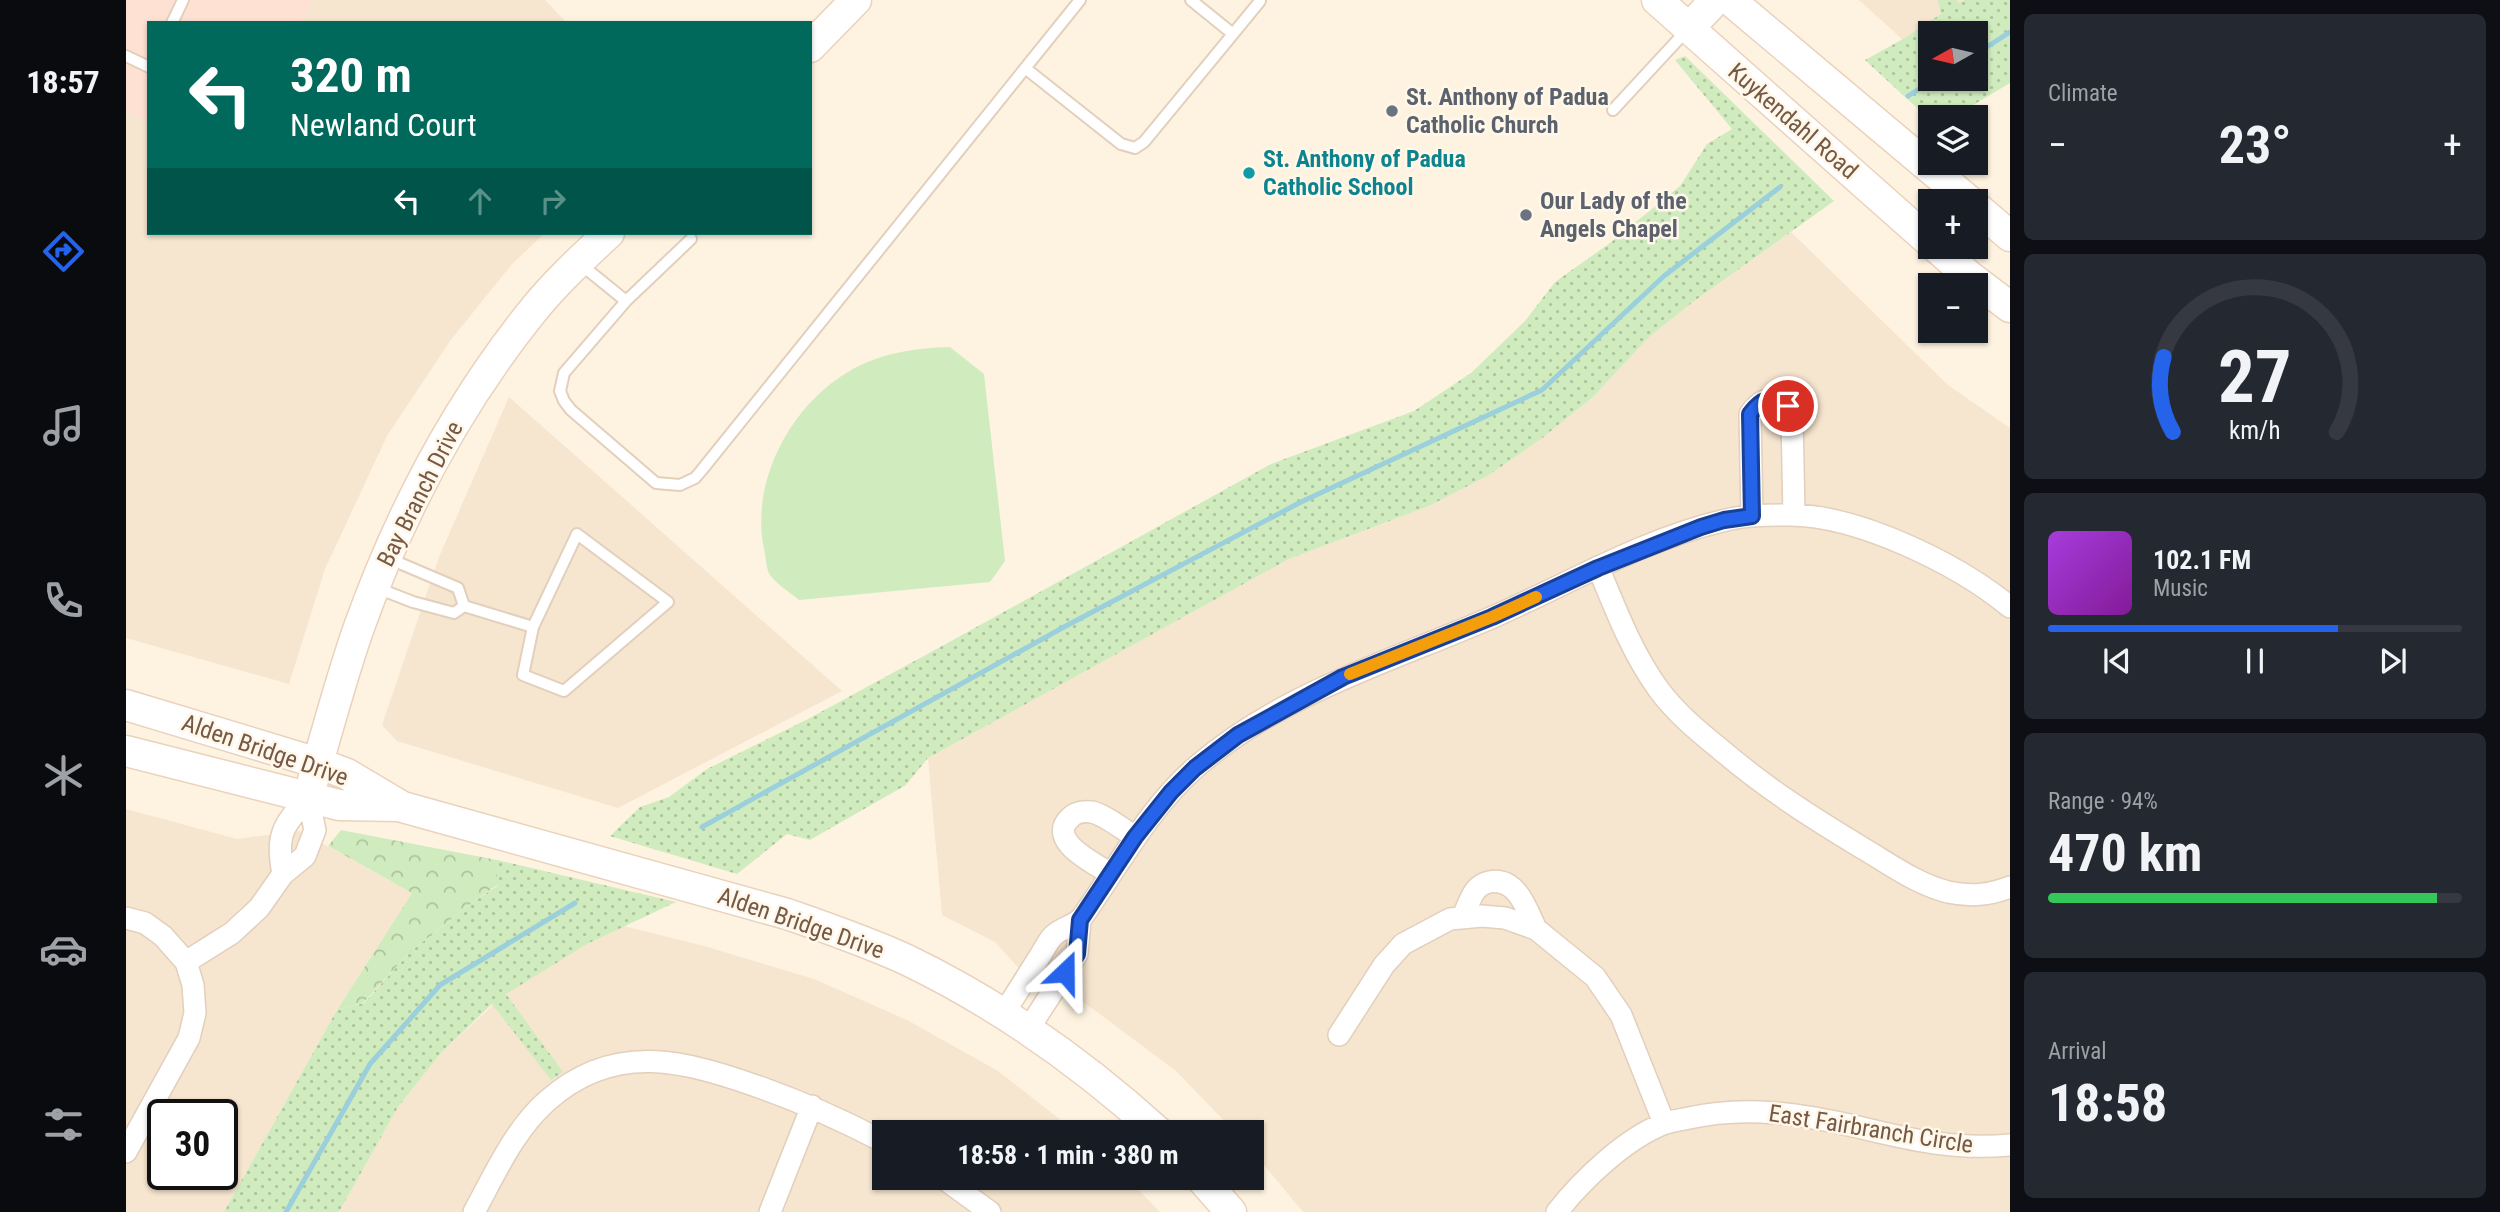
<!DOCTYPE html>
<meta charset="utf-8">
<style>
:root{--surface:#171b24;--page:#242831;--text:#f1f3f6;--muted:#9ea1a6;--line:#363941;--accent:#2563eb}
body{margin:0;font-family:"Roboto Condensed",sans-serif;background:var(--page);color:var(--text);height:100vh;display:flex;flex-direction:column;font-size:26px;white-space:nowrap}
*{box-sizing:border-box;margin:0}
p{font-size:23px;color:var(--muted)}
.icon{flex:none;width:38px;height:38px;fill:none;stroke:currentColor;stroke-width:2;stroke-linecap:round;stroke-linejoin:round}
.map{position:relative;flex:1;overflow:hidden}
.panel{display:flex;flex-direction:column;gap:14px;padding:14px;background:#0d0f14;width:490px}
.panel>*{flex:none}
.banner{position:absolute;left:21px;top:21px;width:665px;height:214px;border-radius:0px;box-shadow:0 2px 5px #0004;background:#00695c;color:#fff;overflow:hidden}
.needle{width:46px;rotate:262deg}
.fabs{position:absolute;left:1792px;top:21px;display:grid;gap:14px}
.fabs a{display:grid;place-items:center;width:70px;height:70px;border-radius:0px;background:var(--surface);box-shadow:0 2px 5px #0004;font-size:35px}
.speed{position:absolute;left:21px;top:1099px;display:flex;gap:14px;font-size:35px;font-weight:700;text-align:center}
.speed>*{display:grid;place-content:center;width:91px;height:91px;border-radius:50%;background:var(--surface);box-shadow:0 2px 5px #0004;line-height:1}
.speed .limit{border:4px solid #111;border-radius:10px;background:#fff;color:#111}
.pin{position:absolute;display:grid;place-items:center;width:60px;height:60px;color:#fff;margin:-30px;border:4px solid #fff;border-radius:50%;box-shadow:0 2px 7px #0007}
.me{position:absolute;width:77px;margin:-38px;rotate:23deg;stroke-linejoin:round;filter:drop-shadow(0 0 5px #0008)}
.turn{display:flex;align-items:center;gap:24px;height:147px;padding:0 28px;font-size:32px}
.turn .icon{width:91px;height:91px;stroke-width:2.5}
.turn b{display:block;font-size:49px;line-height:60px}
.lanes{display:flex;align-items:center;height:66px;padding:0 28px;background:#0003;justify-content:center;gap:35px;direction:ltr}
.lanes .off{opacity:.35}
.big{font-size:52px;font-weight:700;line-height:1.1}
.panel .widget{flex:1;display:flex;flex-direction:column;justify-content:center;gap:10px;min-width:0;padding:0 24px;border-radius:10px;background:var(--page)}
.panel .dial{align-items:center;gap:0}
.dial svg{height:182px;overflow:visible;fill:none;stroke:var(--line);stroke-width:7;stroke-linecap:round;text-anchor:middle}
.dial text{fill:var(--text);stroke:none}
.song{display:flex;align-items:center;gap:21px}
.cover{width:84px;height:84px;border-radius:10px;background:linear-gradient(135deg,hsl(280 70% 55%),hsl(290 70% 35%))}
.played{height:7px;border-radius:4px;background:linear-gradient(90deg,var(--accent) 70%,var(--line) 70%)}
.keys{display:flex;justify-content:space-around;direction:ltr}
.heat{display:flex;justify-content:space-between;align-items:center;font-size:38px;direction:ltr}
.charge{height:10px;border-radius:5px;background:linear-gradient(90deg,#34c759 94%,var(--line) 0)}
.trip{position:absolute;left:746px;top:1120px;width:392px;height:70px;border-radius:0px;background:var(--surface);box-shadow:0 2px 5px #0004;font-weight:700;line-height:70px;text-align:center}
main{display:flex;flex:1;min-height:0}
.dock{display:flex;flex-direction:column;width:126px;justify-content:space-around;align-items:center;background:#090b0e;color:var(--muted)}
.dock .icon{width:49px;height:49px}
.dock .active{color:var(--accent)}
.dock b{font-size:32px;color:var(--text)}
.map>svg:first-child{display:block}
.residential{fill:#f6e5cf;fill-rule:evenodd}
.commercial{fill:#ffe1d4}
.grass{fill:url(#grass-dots);fill-rule:evenodd}
.forest{fill:url(#forest-crowns)}
.green{fill:#d0ecbf}
.lines{fill:none;stroke-linecap:round;stroke-linejoin:round}
.stream{stroke:#9acfdb;stroke-width:5}
.lane-casing{stroke:#e2cfbc;stroke-width:14}
.street-casing{stroke:#e2cfbc;stroke-width:24}
.secondary-casing{stroke:#ead2bc;stroke-width:33}
.lane{stroke:#fff;stroke-width:10}
.street{stroke:#fff;stroke-width:21}
.secondary{stroke:#fff;stroke-width:30}
.route-casing{stroke:#184099;stroke-width:18}
.route{stroke:#2563eb;stroke-width:12}
.slow{stroke:#f59e0b;stroke-width:12}
.worship-dot{fill:#6b7280;stroke:#fff7e8;stroke-width:2.5}
.culture-dot{fill:#0f9aa8;stroke:#fff7e8;stroke-width:2.5}
.labels{text-anchor:middle;dominant-baseline:central;stroke-width:5;stroke-linejoin:round;paint-order:stroke}
.worship-label{font-size:24px;font-weight:bold;fill:#5b616d;stroke:#fff7e8;text-anchor:start}
.street-label{font-size:24px;fill:#765846;stroke:#fff7e8}
.culture-label{font-size:24px;font-weight:bold;fill:#0d838f;stroke:#fff7e8;text-anchor:start}
</style>
<main>
<nav class="dock">
<b>18:57</b>
<svg class="icon active" aria-label="directions" viewBox="0 0 24 24"><path d="M12 3l9 9-9 9-9-9zM9 14v-3h6M13 9l2 2-2 2"/></svg>
<svg class="icon" aria-label="music" viewBox="0 0 24 24"><path d="M9 18V5l10-2v13"/><circle cx="6" cy="18" r="3"/><circle cx="16" cy="16" r="3"/></svg>
<svg class="icon" aria-label="phone" viewBox="0 0 24 24"><path d="M5 4h4l2 5-3 2q2 4 5 5l2-3 5 2v4C11 20 4 13 5 4z"/></svg>
<svg class="icon" aria-label="climate" viewBox="0 0 24 24"><path d="M12 3v18M4 7l16 10M4 17L20 7"/></svg>
<svg class="icon" aria-label="car" viewBox="0 0 24 24"><path d="M5 17H2v-5l4-1 3-4h7l3 4 3 1v5h-3M9 17h6M6 11h13"/><circle cx="7" cy="17" r="2"/><circle cx="17" cy="17" r="2"/></svg>
<svg class="icon" aria-label="filters" viewBox="0 0 24 24"><path d="M4 7h16M4 17h16"/><circle cx="9" cy="7" r="2"/><circle cx="15" cy="17" r="2"/></svg>
</nav>
<div class="map">
<svg width="1884" height="1212" viewBox="0 0 1884 1212">
<defs>
<pattern id="grass-dots" width="8" height="8" patternUnits="userSpaceOnUse" patternTransform="scale(1.75)"><rect width="8" height="8" fill="#d0ecbf"/><path d="M2 2h.1M6 6h.1" fill="none" stroke="#adc29d" stroke-width="1.8" stroke-linecap="round"/></pattern>
<pattern id="forest-crowns" width="20" height="18" patternUnits="userSpaceOnUse" patternTransform="scale(1.75)"><rect width="20" height="18" fill="#d0ecbf"/><path d="M2 6a3 3 0 1 1 6 0M12 15a3 3 0 1 1 6 0" fill="none" stroke="#adc29d"/></pattern>
</defs>
<rect width="100%" height="100%" fill="#fef3e1"/>
<!-- residential -->
<path class="residential" d="M186,0h233l22,23h-266z
M1733,0h106l-62,40z
M0,112l23,10v111h396l-33,31 -62,77 -63,95 -62,133 -36,115 -163,-46z
M1665,232l157,153 62,43v784h-707l-52,-63v-17h-16l-59,-61 -91,-68 -47,-14 -43,-47 -53,-27 -14,-157 361,-199 140,-53 60,-31 52,-36 52,-42 55,-59 45,-36z
M383,397l333,294 -224,117 -221,-67 -15,-16 57,-168z
M0,809l111,30 63,-8 112,62 -75,117 -113,202h-98zM37,1115h59v59h-59z
M498,926l80,20 110,33 93,41 91,51 78,61h-192v46h243l33,34h-821l59,-105 42,-53 65,-60 84,-51z"/>
<!-- commercial -->
<path class="commercial" d="M0,0h186l-11,23h-152v99l-23,-10z"/>
<!-- grass -->
<path class="grass" d="M1812,0h19l2,3 6,-3h45v83l-57,34h-23v3l-65,-60 38,-21 38,-25zM1804,33h46v46h-46z
M1559,56l149,145 -141,101 -45,36 -55,59 -52,42 -52,36 -60,31 -140,53 -361,199 -22,27 -96,55 -23,-6 -50,40 -127,-38 30,-29 29,-10 38,-28 101,-50 136,-74 327,-181 143,-53 57,-38 54,-52 30,-39 55,-39 70,-57 27,-42 25,-15 -57,-69z
M371,860l179,42 -87,41 -83,51 57,78 -12,8 -59,-76 -52,50 -42,53 -59,105h-115l113,-202 27,-7 47,-52 58,-46 28,-19z"/>
<!-- forest -->
<path class="forest" d="M215,830l156,30v25l-28,20 -58,46 -48,52 -26,7 75,-117 -84,-47z"/>
<!-- green -->
<path class="green" d="M824,347l34,27 21,187 -15,21 -191,18c-8,-7 -23,-16 -29,-25 -4,-6 -4,-18 -6,-26 -14,-67 26,-143 84,-177 31,-19 67,-24 102,-25z"/>
<g class="lines">
<!-- stream -->
<path class="stream" d="M1850,54l34,-22
M1782,96l27,-17
M576,827l362,-200 237,-125 241,-112 122,-114 116,-89
M160,1212l84,-148 70,-79 135,-82"/>
<defs>
<path id="lane" d="M1065,0l42,34 27,-33
M46,23l11,-23
M0,56l23,11
M899,68l96,76 14,4 9,-6 89,-108
M1487,110l74,-80
M565,239l-65,62 -62,72 -4,18 4,10 7,9 85,73 24,2 15,-7 6,-7 379,-471
M453,263l47,38
M251,588l36,14 41,11 10,-7 -6,-18 -68,-29
M338,606l69,21 44,-93 91,68 -104,89 -41,-16 10,-48"/>
<path id="street" d="M1626,516l-2,-102c13,-19 33,-21 42,2l2,99
M1472,567c18,43 34,86 61,123 18,24 39,41 61,59 47,40 91,68 144,100 27,16 53,35 84,43 23,5 41,3 62,-5
M157,874c-7,-39 -1,-48 25,-76
M985,874c-15,-10 -67,-34 -40,-57 5,-5 14,-6 21,-5 15,4 30,17 43,25
M1337,916c4,-8 7,-18 12,-25 4,-5 9,-8 14,-9 28,-6 38,28 47,47
M0,918l19,5 18,13 23,26 7,23 2,28 -6,25 -63,114
M60,962l46,-29 27,-25 24,-34 22,-18 10,-26 -7,-32
M878,1013c12,-19 24,-38 36,-57 4,-6 8,-15 13,-20 9,-9 23,-10 30,-20 36,-51 66,-108 113,-149 85,-74 196,-106 297,-150 75,-33 149,-77 229,-96 22,-6 45,-6 67,-6 69,0 169,49 221,92
M903,1028l48,-74 3,-33
M1213,1035l45,-70 19,-21 47,-25 32,-3 23,2 31,11 59,48 26,38 43,108
M817,1178l47,34
M348,1212c21,-38 40,-82 73,-111 68,-61 139,-40 215,-13 42,15 82,33 122,54
M644,1212l42,-106
M1431,1212c25,-32 68,-73 106,-88 8,-3 17,-4 26,-6 57,-13 112,-4 169,9 53,13 97,23 152,18"/>
<path id="secondary" d="M1531,0l273,242
M1604,0l239,201
M1562,29l22,-23 -1,-6
M684,47l46,-47
M1850,207l34,29
M1810,247l33,29 41,31
M0,705l192,58 29,11 52,31
M0,751l213,54 60,1 388,108c40,14 81,28 120,46 93,45 175,103 251,172
M182,798c16,-56 31,-113 50,-168 41,-115 97,-222 173,-317 23,-29 51,-55 78,-80
M1075,1178l30,34"/>
</defs>
<!-- lane casing -->
<use href="#lane" class="lane-casing"/>
<!-- street casing -->
<use href="#street" class="street-casing"/>
<!-- secondary casing -->
<use href="#secondary" class="secondary-casing"/>
<!-- lane -->
<use href="#lane" class="lane"/>
<!-- street -->
<use href="#street" class="street"/>
<!-- secondary -->
<use href="#secondary" class="secondary"/>
</g>
<g class="lines">
<defs>
<path id="route" d="M939,972l12,-18 3,-34 55,-83 36,-45 24,-24 43,-33 105,-58 149,-60 106,-49 103,-41 23,-7 28,-4 -2,-102c11,-15 21,-19 38,-8"/>
</defs>
<!-- route casing -->
<use href="#route" class="route-casing"/>
<!-- route -->
<use href="#route" class="route"/>
<!-- slow -->
<path class="slow" d="M1224,674l142,-57 44,-20"/>
</g>
<!-- markers -->
<g class="worship-dot">
<circle cx="1266" cy="111" r="7"/>
<circle cx="1400" cy="215" r="7"/>
</g>
<circle class="culture-dot" cx="1123" cy="173" r="7"/>
<g class="labels">
<!-- worship labels -->
<g class="worship-label">
<text x="1280" y="97">St. Anthony of Padua<tspan x="1280" dy="28">Catholic Church</tspan></text>
<text x="1414" y="201">Our Lady of the<tspan x="1414" dy="28">Angels Chapel</tspan></text>
</g>
<!-- street labels -->
<g class="street-label">
<text transform="translate(1667 121) rotate(41)">Kuykendahl Road</text>
<text transform="translate(294 494) rotate(-63)">Bay Branch Drive</text>
<text transform="translate(139 750) rotate(19)">Alden Bridge Drive</text>
<text transform="translate(675 923) rotate(19)">Alden Bridge Drive</text>
<text transform="translate(1745 1129) rotate(9)">East Fairbranch Circle</text>
</g>
<!-- culture labels -->
<g class="culture-label">
<text x="1137" y="159">St. Anthony of Padua<tspan x="1137" dy="28">Catholic School</tspan></text>
</g>
</g>
</svg>
<div class="fabs">
<a><svg class="needle" viewBox="-14 -14 28 28"><path d="M0-13l5 13h-10z" fill="#e53935"/><path d="M0 13l5-13h-10z" fill="#9ea1a6"/></svg></a>
<a><svg class="icon" aria-label="layers" viewBox="0 0 24 24"><path d="M12 4l9 5-9 5-9-5zM3 14l9 5 9-5"/></svg></a>
<a>+</a>
<a>−</a>
</div>
<div class="speed"><div class="limit">30</div></div>
<div class="pin" style="left:1662px;top:406px;background:#d93025"><svg class="icon" aria-label="arrive" viewBox="0 0 24 24"><path d="M6 21V4h12l-3 4 3 4H6"/></svg></div>
<svg class="me" style="left:939px;top:972px" viewBox="-20 -20 40 40"><path d="M0-17L14 15 0 8-14 15z" fill="#2563eb" stroke="#fff" stroke-width="4"/></svg>
<div class="trip">18:58 · 1 min · 380 m</div>
<div class="banner">
<div class="turn"><svg class="icon" aria-label="left" viewBox="0 0 24 24"><path d="M17 20v-9H6M10 6l-5 5 5 5"/></svg><div><b>320 m</b>Newland Court</div></div>
<div class="lanes"><svg class="icon" aria-label="left" viewBox="0 0 24 24"><path d="M17 20v-9H6M10 6l-5 5 5 5"/></svg><svg class="icon off" aria-label="ahead" viewBox="0 0 24 24"><path d="M12 20V5M6 11l6-6 6 6"/></svg><svg class="icon off" aria-label="right" viewBox="0 0 24 24"><path d="M7 20v-9h11M14 6l5 5-5 5"/></svg></div>
</div>
</div>
<section class="panel">
<div class="widget"><p>Climate</p>
<div class="heat"><a>−</a><b class="big">23°</b><a>+</a></div>
</div>
<div class="widget dial"><svg viewBox="0 0 100 80">
<path d="M14 69A42 42 0 1 1 86 69"/>
<path d="M14 69A42 42 0 0 1 10 36" stroke="#2563eb"/>
<text x="50" y="56" font-size="32" font-weight="700">27</text>
<text x="50" y="72" font-size="11">km/h</text>
</svg></div>
<div class="widget">
<div class="song"><i class="cover"></i><div><b>102.1 FM</b><p>Music</p></div></div>
<div class="played"></div>
<div class="keys"><svg class="icon" aria-label="previous" viewBox="0 0 24 24"><path d="M18 5L8 12l10 7zM5 5v14"/></svg><svg class="icon" aria-label="pause" viewBox="0 0 24 24"><path d="M8 5v14M16 5v14"/></svg><svg class="icon" aria-label="next" viewBox="0 0 24 24"><path d="M6 5l10 7-10 7zM19 5v14"/></svg></div>
</div>
<div class="widget"><p>Range · 94%</p><b class="big">470 km</b><div class="charge"></div></div>
<div class="widget"><p>Arrival</p><b class="big">18:58</b></div>
</section>
</main>
